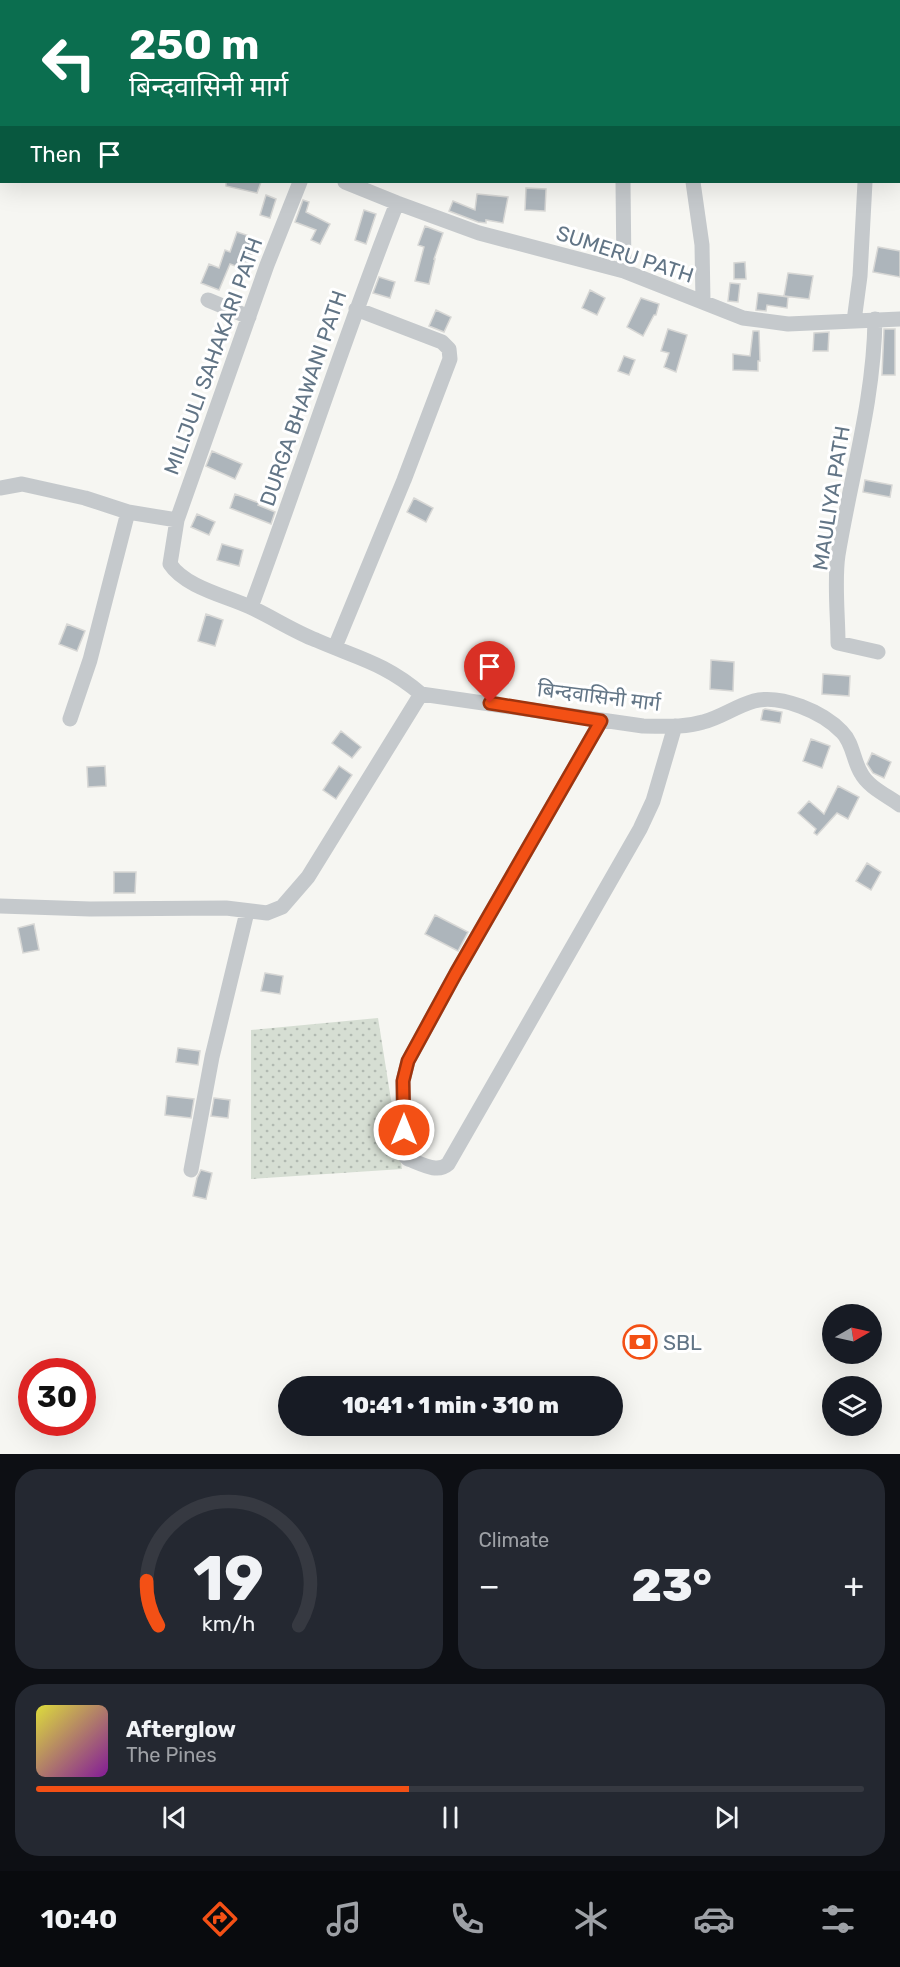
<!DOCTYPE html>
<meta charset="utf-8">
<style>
:root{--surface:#171b24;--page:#242831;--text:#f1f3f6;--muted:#9ea1a6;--line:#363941;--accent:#f35015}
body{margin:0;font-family:Rubik,"Noto Sans Devanagari",sans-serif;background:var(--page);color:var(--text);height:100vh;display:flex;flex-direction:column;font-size:22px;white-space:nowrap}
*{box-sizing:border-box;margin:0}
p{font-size:20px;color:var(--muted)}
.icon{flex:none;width:33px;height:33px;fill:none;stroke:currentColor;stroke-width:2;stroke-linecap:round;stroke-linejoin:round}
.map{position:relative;height:1454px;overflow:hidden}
.drawer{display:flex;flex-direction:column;gap:15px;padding:15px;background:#0d0f14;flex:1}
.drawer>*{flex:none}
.top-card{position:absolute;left:0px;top:0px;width:900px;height:183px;box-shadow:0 6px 24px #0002;background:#0b6e4f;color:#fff;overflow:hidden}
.needle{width:39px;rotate:81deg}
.fabs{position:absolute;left:822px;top:1304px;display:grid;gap:12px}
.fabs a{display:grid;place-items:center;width:60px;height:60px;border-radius:50%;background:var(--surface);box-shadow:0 6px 24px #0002;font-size:30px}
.speed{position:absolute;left:18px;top:1358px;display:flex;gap:12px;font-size:30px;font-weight:700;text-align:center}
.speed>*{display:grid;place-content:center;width:78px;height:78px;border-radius:50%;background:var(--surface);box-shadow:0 6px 24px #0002;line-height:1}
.speed .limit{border:9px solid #d22;background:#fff;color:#111}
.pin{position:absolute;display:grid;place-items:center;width:51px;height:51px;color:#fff;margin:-62px -26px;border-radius:50% 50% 50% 0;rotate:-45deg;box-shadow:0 0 6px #0007}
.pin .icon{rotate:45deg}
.me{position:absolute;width:66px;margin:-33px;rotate:0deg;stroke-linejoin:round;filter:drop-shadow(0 0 4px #0008)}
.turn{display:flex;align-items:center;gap:21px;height:126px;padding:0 30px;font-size:27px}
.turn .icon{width:78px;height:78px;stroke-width:2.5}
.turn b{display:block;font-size:42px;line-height:51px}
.then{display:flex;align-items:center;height:57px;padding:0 30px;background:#0003;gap:12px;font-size:22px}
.big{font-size:45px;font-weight:800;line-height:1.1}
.drawer .card{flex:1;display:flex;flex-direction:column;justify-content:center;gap:9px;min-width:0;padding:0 21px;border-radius:24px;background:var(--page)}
.drawer .dial{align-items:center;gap:0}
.dial svg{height:156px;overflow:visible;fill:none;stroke:var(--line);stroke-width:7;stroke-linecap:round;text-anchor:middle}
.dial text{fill:var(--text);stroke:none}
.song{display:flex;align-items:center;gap:18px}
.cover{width:72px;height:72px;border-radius:9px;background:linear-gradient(135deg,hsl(60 70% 55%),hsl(290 70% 35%))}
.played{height:6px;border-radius:3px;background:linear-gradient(90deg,var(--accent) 45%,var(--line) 45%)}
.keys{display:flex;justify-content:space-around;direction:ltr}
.heat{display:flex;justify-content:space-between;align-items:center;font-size:33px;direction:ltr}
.drawer .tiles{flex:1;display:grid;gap:15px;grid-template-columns:1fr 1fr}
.card:last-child{grid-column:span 2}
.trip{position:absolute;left:278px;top:1376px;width:345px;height:60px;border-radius:30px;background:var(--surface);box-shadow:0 6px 24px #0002;font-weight:800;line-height:60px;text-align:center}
.tabs{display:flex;height:96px;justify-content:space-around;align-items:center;background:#090b0e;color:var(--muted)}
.tabs .icon{width:42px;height:42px}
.tabs .on{color:var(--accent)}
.tabs b{font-size:27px;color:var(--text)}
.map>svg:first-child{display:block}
.grass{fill:url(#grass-dots)}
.building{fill:#adb5bb;stroke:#d7d7d5;stroke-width:1.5}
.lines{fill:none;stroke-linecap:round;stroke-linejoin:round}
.street{stroke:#c5c9cc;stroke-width:15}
.route-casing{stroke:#9e340e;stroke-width:15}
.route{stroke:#f35015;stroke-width:10}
.labels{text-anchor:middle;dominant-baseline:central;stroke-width:6;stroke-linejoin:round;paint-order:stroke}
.street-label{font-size:21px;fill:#627586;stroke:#fff}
.poi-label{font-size:21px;fill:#627586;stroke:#fff;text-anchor:start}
</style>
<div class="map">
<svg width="900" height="1454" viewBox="0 0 900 1454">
<defs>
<pattern id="grass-dots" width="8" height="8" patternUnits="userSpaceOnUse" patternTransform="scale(1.5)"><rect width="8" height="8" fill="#d6ded3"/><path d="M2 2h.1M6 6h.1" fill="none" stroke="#b1b9b1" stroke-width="1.8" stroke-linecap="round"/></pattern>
</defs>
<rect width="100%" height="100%" fill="#f6f6f2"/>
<!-- grass -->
<path class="grass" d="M378,1018l24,151 -151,10v-149z"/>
<!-- building -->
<path class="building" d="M226,182h35l-4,11 -31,-7z
M526,188l20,1 -1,22 -20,-1z
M477,194l31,3 -5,26 -17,-3v3l-8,-1 -29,-11 4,-10 22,9z
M266,195l10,4 -6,19 -10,-3z
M303,200l6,2 -3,10 24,12 -10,20 -9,-4 5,-10 -21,-8z
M364,210l12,4 -10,30 -11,-4z
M425,226l18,7 -9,26h1l-6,25 -14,-3 9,-34 -6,-2z
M237,232l21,7 -12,31 -16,-6 -11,26 -18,-7 8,-19 10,4 6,-18 5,2z
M878,247l22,4v26l-27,-5z
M745,262l1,17h-12v-16z
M788,273l25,3 -4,23 -25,-3z
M379,277l16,5 -5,16 -17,-5z
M730,283l10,1 -2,18 -10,-1z
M590,290l15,8 -8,17 -15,-7z
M758,293l30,4 -1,11 -20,-3 -1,6 -10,-1z
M641,298l18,6 -3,11h-2l-11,21 -16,-9z
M436,310l15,7 -7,15 -15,-6z
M668,329l19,6 -11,37 -12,-5 5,-14 -8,-2z
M884,329h11v46h-13z
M753,331h6l1,30h-2v10l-25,-1v-16l17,2z
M829,332l-1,19h-15l1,-18z
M624,356l11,4 -6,15 -11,-4z
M212,451l30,13 -7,15 -29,-13z
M865,480l27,5 -2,12 -27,-5z
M235,494l24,9 -1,2 17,7 -4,12 -41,-16z
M414,498l19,10 -7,14 -19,-10z
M197,514l18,8 -6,13 -18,-8z
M222,544l21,6 -4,16 -22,-6z
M206,614l17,6 -8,26 -17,-5z
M67,624l18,7 -8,20 -18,-7z
M711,660l23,2 -1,29 -23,-2z
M823,674l27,2 -1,20 -27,-2z
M765,709l17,3 -2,11 -19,-3 2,-10z
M341,731l20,16 -9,11 -20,-15z
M811,739l19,7 -8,22 -19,-7z
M872,753l19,9 -7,16 -11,-5 -6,-9z
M105,766l1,20 -18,1 -1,-20z
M339,766l13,9 -16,24 -13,-9z
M838,786l21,11 -11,22 -11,-6 -20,22 -3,-2 2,-4 -18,-16 11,-12 15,13z
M867,863l14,9 -10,18 -15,-9z
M114,872h22l-1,21h-21z
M435,915l33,17 -10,19 -33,-17z
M34,924l5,26 -16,3 -5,-25z
M265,973l18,3 -3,18 -19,-3z
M178,1048l22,3 -2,14 -22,-3z
M167,1096l27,3 -3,19 -26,-3z
M214,1098l16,2 -2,18 -17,-2z
M201,1170l11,3 -6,26 -13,-3 4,-18z"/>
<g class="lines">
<!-- street -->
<path class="street" d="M621,0v2
M703,2v-2
M0,43h2
M898,158h2
M300,182l-33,83 -90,255 -7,44c15,23 56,32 80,43 22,10 43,24 66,33 41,18 69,23 105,54
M345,182l52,21 82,30 145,38 119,47 45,6 112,-5
M623,182l1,89
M693,182l9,63 1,56
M208,300l41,17
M875,319c-1,81 -24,157 -37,236 -4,26 0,61 0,88l40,9
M854,321l6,-45 5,-94
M0,488l22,-4 63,14 43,14 49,8
M251,607c50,-134 93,-270 146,-404
M335,647l69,-167 46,-121 -1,-10 -7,-7 -86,-33
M421,694l222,32c20,0 40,2 60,-4 17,-4 33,-16 51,-21 27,-7 69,11 88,31 11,11 11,28 19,41 7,14 27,23 39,32
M70,719l20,-59 38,-148
M601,721l-145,252 -48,88 -5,20v68l2,7 3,3c12,4 29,15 40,5l192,-335 13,-28 22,-75
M0,906l90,3 136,-1 41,5 15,-6 26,-30 113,-183
M191,1170l21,-113 35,-145"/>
</g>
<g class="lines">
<defs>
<path id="route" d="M404,1130l-1,-49 5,-20 48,-88 145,-252 -111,-18"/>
</defs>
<!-- route casing -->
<use href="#route" class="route-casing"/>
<!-- route -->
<use href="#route" class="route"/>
</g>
<!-- icons -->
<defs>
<symbol id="bank-ring" viewBox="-11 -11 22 22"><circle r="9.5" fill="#fff" stroke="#f35015" stroke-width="1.5"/><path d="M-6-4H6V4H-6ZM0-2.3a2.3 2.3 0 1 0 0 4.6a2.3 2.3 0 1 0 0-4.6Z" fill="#f35015"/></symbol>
</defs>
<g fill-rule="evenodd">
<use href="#bank-ring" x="621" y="1323" width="38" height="38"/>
</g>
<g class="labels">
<!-- street labels -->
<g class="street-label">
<text transform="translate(625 254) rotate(18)">SUMERU PATH</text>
<text transform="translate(213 356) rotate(-70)">MILIJULI SAHAKARI PATH</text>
<text transform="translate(303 398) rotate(-71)">DURGA BHAWANI PATH</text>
<text transform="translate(831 498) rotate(-81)">MAULIYA PATH</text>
<text transform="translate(599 696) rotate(7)">बिन्दवासिनी मार्ग</text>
</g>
<!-- poi labels -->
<g class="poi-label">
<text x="663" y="1342">SBL</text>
</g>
</g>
</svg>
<div class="fabs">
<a><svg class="needle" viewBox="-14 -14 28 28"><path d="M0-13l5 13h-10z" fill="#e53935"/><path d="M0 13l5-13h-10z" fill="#9ea1a6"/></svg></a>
<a><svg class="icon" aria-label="layers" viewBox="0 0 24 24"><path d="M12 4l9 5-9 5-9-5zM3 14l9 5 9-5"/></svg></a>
</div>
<div class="speed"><div class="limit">30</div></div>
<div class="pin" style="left:490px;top:703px;background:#d93025"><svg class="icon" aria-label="arrive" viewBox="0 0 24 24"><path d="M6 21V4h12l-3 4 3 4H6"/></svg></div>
<svg class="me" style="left:404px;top:1130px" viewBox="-20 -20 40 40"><circle r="17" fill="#f35015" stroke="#fff" stroke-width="3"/><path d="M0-11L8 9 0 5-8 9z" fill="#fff"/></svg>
<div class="trip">10:41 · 1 min · 310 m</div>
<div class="top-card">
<div class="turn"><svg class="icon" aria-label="left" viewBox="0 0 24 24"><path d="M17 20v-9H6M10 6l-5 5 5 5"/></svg><div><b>250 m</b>बिन्दवासिनी मार्ग</div></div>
<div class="then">Then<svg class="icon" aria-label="arrive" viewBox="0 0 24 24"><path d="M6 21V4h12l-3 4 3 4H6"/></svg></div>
</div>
</div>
<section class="drawer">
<div class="tiles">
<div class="card dial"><svg viewBox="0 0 100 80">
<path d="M14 69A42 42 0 1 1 86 69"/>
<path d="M14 69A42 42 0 0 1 8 46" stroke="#f35015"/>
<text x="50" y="56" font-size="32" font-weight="700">19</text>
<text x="50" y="72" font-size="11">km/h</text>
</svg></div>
<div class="card"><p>Climate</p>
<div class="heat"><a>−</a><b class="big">23°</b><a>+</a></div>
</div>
<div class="card">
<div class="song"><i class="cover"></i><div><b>Afterglow</b><p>The Pines</p></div></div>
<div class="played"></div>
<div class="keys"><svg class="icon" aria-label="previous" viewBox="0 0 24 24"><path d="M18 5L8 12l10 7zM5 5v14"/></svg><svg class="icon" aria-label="pause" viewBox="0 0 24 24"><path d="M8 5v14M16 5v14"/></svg><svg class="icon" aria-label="next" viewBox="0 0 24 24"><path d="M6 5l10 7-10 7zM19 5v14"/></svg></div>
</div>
</div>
</section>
<nav class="tabs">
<b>10:40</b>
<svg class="icon on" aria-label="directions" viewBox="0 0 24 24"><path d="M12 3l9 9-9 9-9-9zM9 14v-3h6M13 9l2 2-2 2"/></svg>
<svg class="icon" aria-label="music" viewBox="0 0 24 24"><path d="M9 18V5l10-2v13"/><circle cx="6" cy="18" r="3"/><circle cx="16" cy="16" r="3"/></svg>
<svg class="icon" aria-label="phone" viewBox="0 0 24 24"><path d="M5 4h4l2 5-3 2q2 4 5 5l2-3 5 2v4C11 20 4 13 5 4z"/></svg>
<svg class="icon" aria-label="climate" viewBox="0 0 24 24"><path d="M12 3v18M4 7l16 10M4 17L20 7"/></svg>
<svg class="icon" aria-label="car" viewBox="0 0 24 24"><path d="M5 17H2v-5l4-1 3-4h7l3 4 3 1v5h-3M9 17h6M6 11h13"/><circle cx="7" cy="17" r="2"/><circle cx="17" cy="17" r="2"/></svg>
<svg class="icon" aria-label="filters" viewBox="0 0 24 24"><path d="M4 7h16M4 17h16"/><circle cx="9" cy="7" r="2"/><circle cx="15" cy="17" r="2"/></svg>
</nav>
